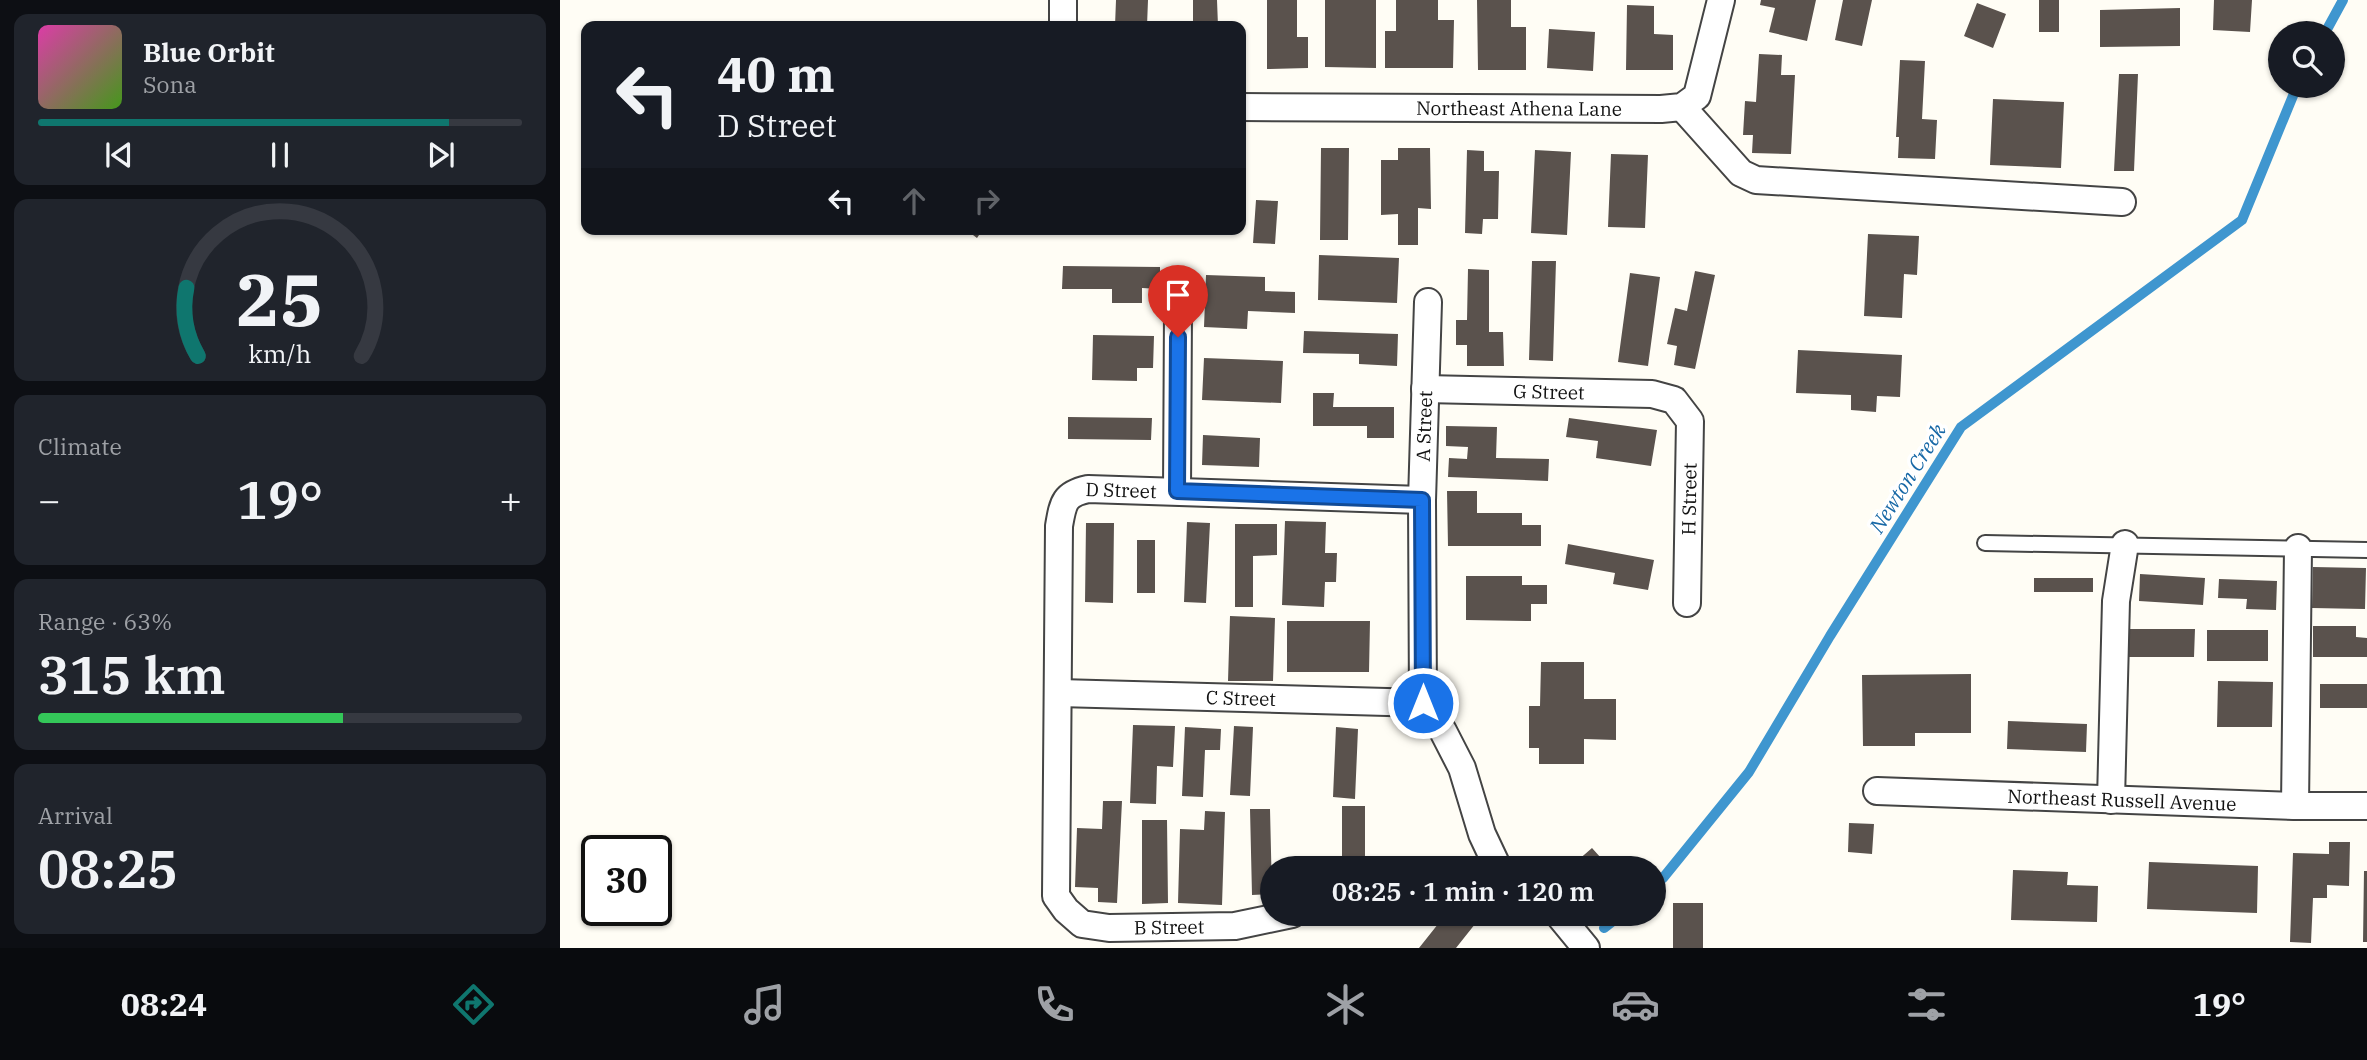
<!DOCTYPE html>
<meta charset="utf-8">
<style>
:root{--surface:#171b24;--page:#20242c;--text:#f1f3f6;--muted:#9ea1a6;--line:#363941;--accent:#0f766e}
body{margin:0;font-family:"IBM Plex Serif",serif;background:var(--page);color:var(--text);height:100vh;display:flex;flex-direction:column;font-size:26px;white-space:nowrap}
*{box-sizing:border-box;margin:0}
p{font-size:23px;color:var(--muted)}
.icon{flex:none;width:38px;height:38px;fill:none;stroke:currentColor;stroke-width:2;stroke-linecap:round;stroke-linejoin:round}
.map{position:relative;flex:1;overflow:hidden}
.panel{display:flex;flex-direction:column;gap:14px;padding:14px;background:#0d0f14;width:560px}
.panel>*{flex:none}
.top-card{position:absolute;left:21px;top:21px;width:665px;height:214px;border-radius:14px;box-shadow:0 2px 5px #0004;background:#171b24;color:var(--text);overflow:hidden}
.tools{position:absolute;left:1708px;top:21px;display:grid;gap:14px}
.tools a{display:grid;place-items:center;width:77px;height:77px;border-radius:50%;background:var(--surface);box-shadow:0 2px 5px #0004;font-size:35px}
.speed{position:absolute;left:21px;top:835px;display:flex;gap:14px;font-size:35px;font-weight:700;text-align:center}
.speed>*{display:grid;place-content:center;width:91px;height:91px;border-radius:50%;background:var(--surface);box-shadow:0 2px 5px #0004;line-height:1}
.speed .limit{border:4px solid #111;border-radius:10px;background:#fff;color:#111}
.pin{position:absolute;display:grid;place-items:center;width:60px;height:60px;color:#fff;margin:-72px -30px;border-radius:50% 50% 50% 0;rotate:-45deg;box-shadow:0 0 7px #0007}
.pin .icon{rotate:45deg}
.me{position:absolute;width:77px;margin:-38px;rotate:0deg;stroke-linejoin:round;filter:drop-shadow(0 0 5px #0008)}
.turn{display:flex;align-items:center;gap:24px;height:147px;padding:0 21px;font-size:32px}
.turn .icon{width:91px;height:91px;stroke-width:2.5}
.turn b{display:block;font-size:49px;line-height:60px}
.lanes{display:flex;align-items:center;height:66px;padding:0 21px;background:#0003;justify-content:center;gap:35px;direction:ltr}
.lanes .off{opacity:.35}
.big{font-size:52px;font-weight:600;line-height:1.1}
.panel .tile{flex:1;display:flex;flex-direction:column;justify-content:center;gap:10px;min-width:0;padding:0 24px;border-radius:14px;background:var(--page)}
.panel .dial{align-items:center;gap:0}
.dial svg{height:182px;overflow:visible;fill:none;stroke:var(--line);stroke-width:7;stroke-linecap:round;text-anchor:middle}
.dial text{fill:var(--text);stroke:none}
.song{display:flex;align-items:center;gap:21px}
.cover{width:84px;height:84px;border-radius:10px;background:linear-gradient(135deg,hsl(320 70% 55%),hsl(100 70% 35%))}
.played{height:7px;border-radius:4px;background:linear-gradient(90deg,var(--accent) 85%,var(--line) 85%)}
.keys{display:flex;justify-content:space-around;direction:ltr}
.heat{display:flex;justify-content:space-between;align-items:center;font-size:38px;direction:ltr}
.charge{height:10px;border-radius:5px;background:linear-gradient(90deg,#34c759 63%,var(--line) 0)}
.trip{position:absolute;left:700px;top:856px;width:406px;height:70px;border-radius:35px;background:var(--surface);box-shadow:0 2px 5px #0004;font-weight:600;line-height:70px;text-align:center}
.tab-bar{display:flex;height:112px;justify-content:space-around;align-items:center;background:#090b0e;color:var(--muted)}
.tab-bar .icon{width:49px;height:49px}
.tab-bar .selected{color:var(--accent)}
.tab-bar b{font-size:32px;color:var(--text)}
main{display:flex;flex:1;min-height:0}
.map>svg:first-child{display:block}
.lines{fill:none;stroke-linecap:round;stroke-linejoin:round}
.stream{stroke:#3f96cf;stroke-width:10}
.building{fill:#5a524d}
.lane-casing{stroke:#444;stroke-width:18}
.street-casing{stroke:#444;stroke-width:30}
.lane{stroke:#fff;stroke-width:14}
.street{stroke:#fff;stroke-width:26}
.route-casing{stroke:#114b97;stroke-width:18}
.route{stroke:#1a73e8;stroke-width:12}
.labels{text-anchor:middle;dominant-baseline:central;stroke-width:7;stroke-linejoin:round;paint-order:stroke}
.street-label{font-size:19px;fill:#111;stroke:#fff}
.water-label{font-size:21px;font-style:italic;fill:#1768a6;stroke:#fff}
</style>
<main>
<section class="panel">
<div class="tile">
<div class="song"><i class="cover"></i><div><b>Blue Orbit</b><p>Sona</p></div></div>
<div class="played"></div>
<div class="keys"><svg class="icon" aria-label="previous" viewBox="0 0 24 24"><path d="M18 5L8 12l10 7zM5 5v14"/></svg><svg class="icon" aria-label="pause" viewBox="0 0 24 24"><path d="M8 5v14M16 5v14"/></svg><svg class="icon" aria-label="next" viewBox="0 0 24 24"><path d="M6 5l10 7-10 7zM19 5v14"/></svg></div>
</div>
<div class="tile dial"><svg viewBox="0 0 100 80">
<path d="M14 69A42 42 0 1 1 86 69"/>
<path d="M14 69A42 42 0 0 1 9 39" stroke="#0f766e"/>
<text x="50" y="56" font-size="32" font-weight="700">25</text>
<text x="50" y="72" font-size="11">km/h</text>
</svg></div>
<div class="tile"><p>Climate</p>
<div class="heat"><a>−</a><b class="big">19°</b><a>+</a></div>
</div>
<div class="tile"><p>Range · 63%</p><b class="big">315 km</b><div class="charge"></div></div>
<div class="tile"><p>Arrival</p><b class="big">08:25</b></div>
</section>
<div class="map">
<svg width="1807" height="948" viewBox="0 0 1807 948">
<rect width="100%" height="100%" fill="#fffdf5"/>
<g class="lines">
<!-- stream -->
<path class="stream" d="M1765,33l18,-33
M1094,886l9,-8 86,-106 81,-136 131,-209 281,-207 55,-134
M1044,928l18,-14"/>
</g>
<!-- building -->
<path class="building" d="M556,0h32l-1,26h-32z
M633,0h24l1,26h-25z
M707,0h30v37h11v31l-41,1z
M765,0h51v68l-51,-1z
M836,0h42v20h16l-1,48h-68v-37h11z
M917,0h34v27h15v43h-48z
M1201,0h55l-9,41 -38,-9 6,-24 -15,-3z
M1283,0h29l-10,46 -27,-6z
M1479,0h20v32h-20z
M1654,0h38l-2,32 -37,-2z
M1417,3l29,11 -13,34 -29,-12z
M1067,5l27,1v28l19,1v35h-47z
M1620,8v38l-80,1v-37z
M415,22l43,2v2h-43z
M989,29l46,3 -2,39 -46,-3z
M1199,54l23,1 -1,20h14l-4,79 -39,-1 1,-18h-10l2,-34 11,1z
M1340,60l25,1 -3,58 15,1 -2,39 -37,-1 1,-21h-3z
M1559,74h19l-4,97h-20z
M1433,99l71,3 -3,66 -71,-3z
M761,148h28l-1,92h-28z
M838,148h32l1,61 -13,-1v37h-20v-31l-17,1v-55h17z
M907,150l17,1v20h15l-1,48h-15l-1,15 -17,-1z
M975,150l36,2 -4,83 -36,-2z
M1051,154l37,1 -3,73 -37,-1z
M696,200l22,1 -3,43 -22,-1z
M405,229h18l-6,9z
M457,229h61v6l-61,-2z
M1308,234l51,2 -2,39 -13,-1 -2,44 -38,-2z
M759,255l80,3 -2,45 -79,-3z
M972,261h24l-3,100 -24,-1z
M503,266l97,1v22l-18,-1v15h-30v-14h-50z
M908,269l21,1v62h14l1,34h-37v-21h-11v-25h11z
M1135,271l20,4 -20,94 -21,-4 3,-19 -10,-2 8,-36 12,3z
M1070,273l30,4 -12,89 -30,-4z
M646,275l59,2v14l30,1v21l-47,-2 -1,18 -43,-2z
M744,331l94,3 -1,32 -38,-2v-10l-56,-1z
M533,335l61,1 -1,32h-16v13l-45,-1z
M1238,350l104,5 -2,42 -23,-1 -1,16 -25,-2v-15l-55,-2z
M644,358l79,3 -2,42 -79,-3z
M753,393h21l-1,14h61v31h-27v-12h-54z
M508,417l84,1 -1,22 -83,-1z
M1009,418l88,12 -6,36 -55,-8 2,-17 -32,-4z
M886,426l51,1 -1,31 53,1 -1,22 -100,-4 1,-19 18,1 1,-12 -22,-1z
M643,435l57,3 -1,29 -57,-2z
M887,491h30v22h45v12h19v21h-93z
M725,521l41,1 -1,31h12l-1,29h-11l-1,25 -42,-2z
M627,522l23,1 -4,80 -22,-1z
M526,523h28l-1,80 -28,-1z
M675,524h42v31l-24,1v51h-18z
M577,540h18v53h-18z
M1008,544l86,16 -6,30 -35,-6 2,-11 -50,-9z
M1753,567l53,1 -1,41 -53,-1z
M1580,574l65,4 -2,27 -64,-4z
M906,576h56v9h25v19h-16v17l-65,-1z
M1474,578h59v14h-59z
M1659,579l58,2 -1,29 -30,-1 1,-10 -29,-1z
M670,616l45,2 -2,63h-45z
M727,621h83l-1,51h-82z
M1753,626h43v11l11,1v19h-54z
M1569,629h66l-1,28h-65z
M1647,630h61v31h-61z
M981,662h43v37h32v41l-32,-1v25h-45v-16h-10v-42h11z
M1411,674v59h-56v13h-52l-1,-71z
M1658,681l55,1 -1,45h-55z
M1760,684h47v24h-47z
M1448,721l79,3 -1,28 -79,-3z
M573,725l42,1 -2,41 -16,-1 -1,38 -26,-1z
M674,726l19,1 -3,69 -20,-1z
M625,727l36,2 -1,21h-15l-2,47 -21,-1z
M776,727l22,2 -3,70 -22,-2z
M543,801h19l-5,102 -19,-1v-14l-23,-1 2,-59 25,1z
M782,806h23v62h-23z
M690,809h20l2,85 -20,1z
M645,811l20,1 -3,93 -44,-2 2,-74 24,1z
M582,820h25l1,83 -26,1z
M1289,823l25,1 -2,30 -24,-2z
M1769,842h21l-1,44 -22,-1v13h-14l-2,45 -21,-1 3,-89 36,1z
M1032,848l18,20h-41z
M1589,862l109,4 -1,47 -110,-4z
M1453,870l55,2 -1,13 31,1 -1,36 -86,-2z
M1804,871h3v71h-4z
M1113,903h30v45h-30z
M886,914h37l-27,34h-37z"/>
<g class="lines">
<defs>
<path id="lane" d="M1425,543l382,7"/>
<g id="street">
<path d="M503,26v-26"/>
<path id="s1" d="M681,107l420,2 21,-2 15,-11 24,-96"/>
<path d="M1122,107l59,66 15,7 366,22"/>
<path d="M868,302l-6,198 1,203 20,28 19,37 20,66 16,34"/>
<path id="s2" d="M865,389l227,5 22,6 16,21 -3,182"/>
<path d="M617,491l1,-180"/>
<path id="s3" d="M499,693l364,10"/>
<path id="s4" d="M1317,791l418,15h72"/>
<path d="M1551,800l5,-199 9,-57"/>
<path d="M1735,806l3,-258"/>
<path id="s5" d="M732,914l-57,12 -126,2 -27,-4 -16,-14 -10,-14 3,-370c4,-23 5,-32 29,-37l334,11"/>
<path d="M998,914l28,34"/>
</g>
</defs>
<!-- lane casing -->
<use href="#lane" class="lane-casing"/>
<!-- street casing -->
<use href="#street" class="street-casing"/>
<!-- lane -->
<use href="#lane" class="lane"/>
<!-- street -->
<use href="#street" class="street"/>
</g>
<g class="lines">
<defs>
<path id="route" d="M618,337l-1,154 245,9 1,203"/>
</defs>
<!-- route casing -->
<use href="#route" class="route-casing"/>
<!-- route -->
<use href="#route" class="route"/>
</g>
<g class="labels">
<!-- street labels -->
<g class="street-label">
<text stroke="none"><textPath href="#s1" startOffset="278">Northeast Athena Lane</textPath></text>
<text stroke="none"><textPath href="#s2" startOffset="124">G Street</textPath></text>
<text transform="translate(864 426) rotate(-88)">A Street</text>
<text stroke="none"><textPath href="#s5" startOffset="705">D Street</textPath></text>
<text transform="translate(1129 499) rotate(-89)">H Street</text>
<text stroke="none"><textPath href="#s3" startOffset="182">C Street</textPath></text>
<text stroke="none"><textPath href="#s4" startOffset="245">Northeast Russell Avenue</textPath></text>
<text transform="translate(609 927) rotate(-1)">B Street</text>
</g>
<!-- water labels -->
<g class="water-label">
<text transform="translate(1347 478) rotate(-58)">Newton Creek</text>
</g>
</g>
</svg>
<div class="tools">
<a><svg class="icon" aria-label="search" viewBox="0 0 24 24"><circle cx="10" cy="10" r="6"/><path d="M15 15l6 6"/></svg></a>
</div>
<div class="speed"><div class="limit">30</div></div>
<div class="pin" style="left:618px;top:337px;background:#d93025"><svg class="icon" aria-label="arrive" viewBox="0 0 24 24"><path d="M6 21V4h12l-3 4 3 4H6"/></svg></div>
<svg class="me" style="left:863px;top:703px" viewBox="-20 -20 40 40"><circle r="17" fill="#1a73e8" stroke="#fff" stroke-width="3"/><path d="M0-11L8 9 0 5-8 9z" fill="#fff"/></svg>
<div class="trip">08:25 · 1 min · 120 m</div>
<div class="top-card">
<div class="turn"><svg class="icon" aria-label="left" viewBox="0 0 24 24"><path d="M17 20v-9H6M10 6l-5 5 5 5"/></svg><div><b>40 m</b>D Street</div></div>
<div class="lanes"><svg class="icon" aria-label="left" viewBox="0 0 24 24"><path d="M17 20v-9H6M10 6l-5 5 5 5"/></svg><svg class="icon off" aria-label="ahead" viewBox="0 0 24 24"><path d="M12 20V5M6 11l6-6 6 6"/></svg><svg class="icon off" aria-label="right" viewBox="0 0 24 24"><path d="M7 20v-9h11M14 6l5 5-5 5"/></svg></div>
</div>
</div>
</main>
<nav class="tab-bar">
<b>08:24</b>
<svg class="icon selected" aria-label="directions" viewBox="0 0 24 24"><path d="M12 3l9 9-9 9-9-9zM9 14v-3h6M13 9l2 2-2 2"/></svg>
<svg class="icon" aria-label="music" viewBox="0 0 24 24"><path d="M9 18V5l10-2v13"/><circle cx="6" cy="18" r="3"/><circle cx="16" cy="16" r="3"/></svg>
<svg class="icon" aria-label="phone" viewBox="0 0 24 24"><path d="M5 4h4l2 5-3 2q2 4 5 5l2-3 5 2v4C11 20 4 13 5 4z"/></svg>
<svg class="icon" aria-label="climate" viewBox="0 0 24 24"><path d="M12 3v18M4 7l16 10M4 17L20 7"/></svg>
<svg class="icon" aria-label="car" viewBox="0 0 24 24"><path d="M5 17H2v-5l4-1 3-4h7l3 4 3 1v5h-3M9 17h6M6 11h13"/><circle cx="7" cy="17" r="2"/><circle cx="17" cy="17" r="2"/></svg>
<svg class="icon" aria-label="filters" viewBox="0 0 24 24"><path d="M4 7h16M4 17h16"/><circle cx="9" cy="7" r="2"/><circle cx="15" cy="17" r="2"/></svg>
<b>19°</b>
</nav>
